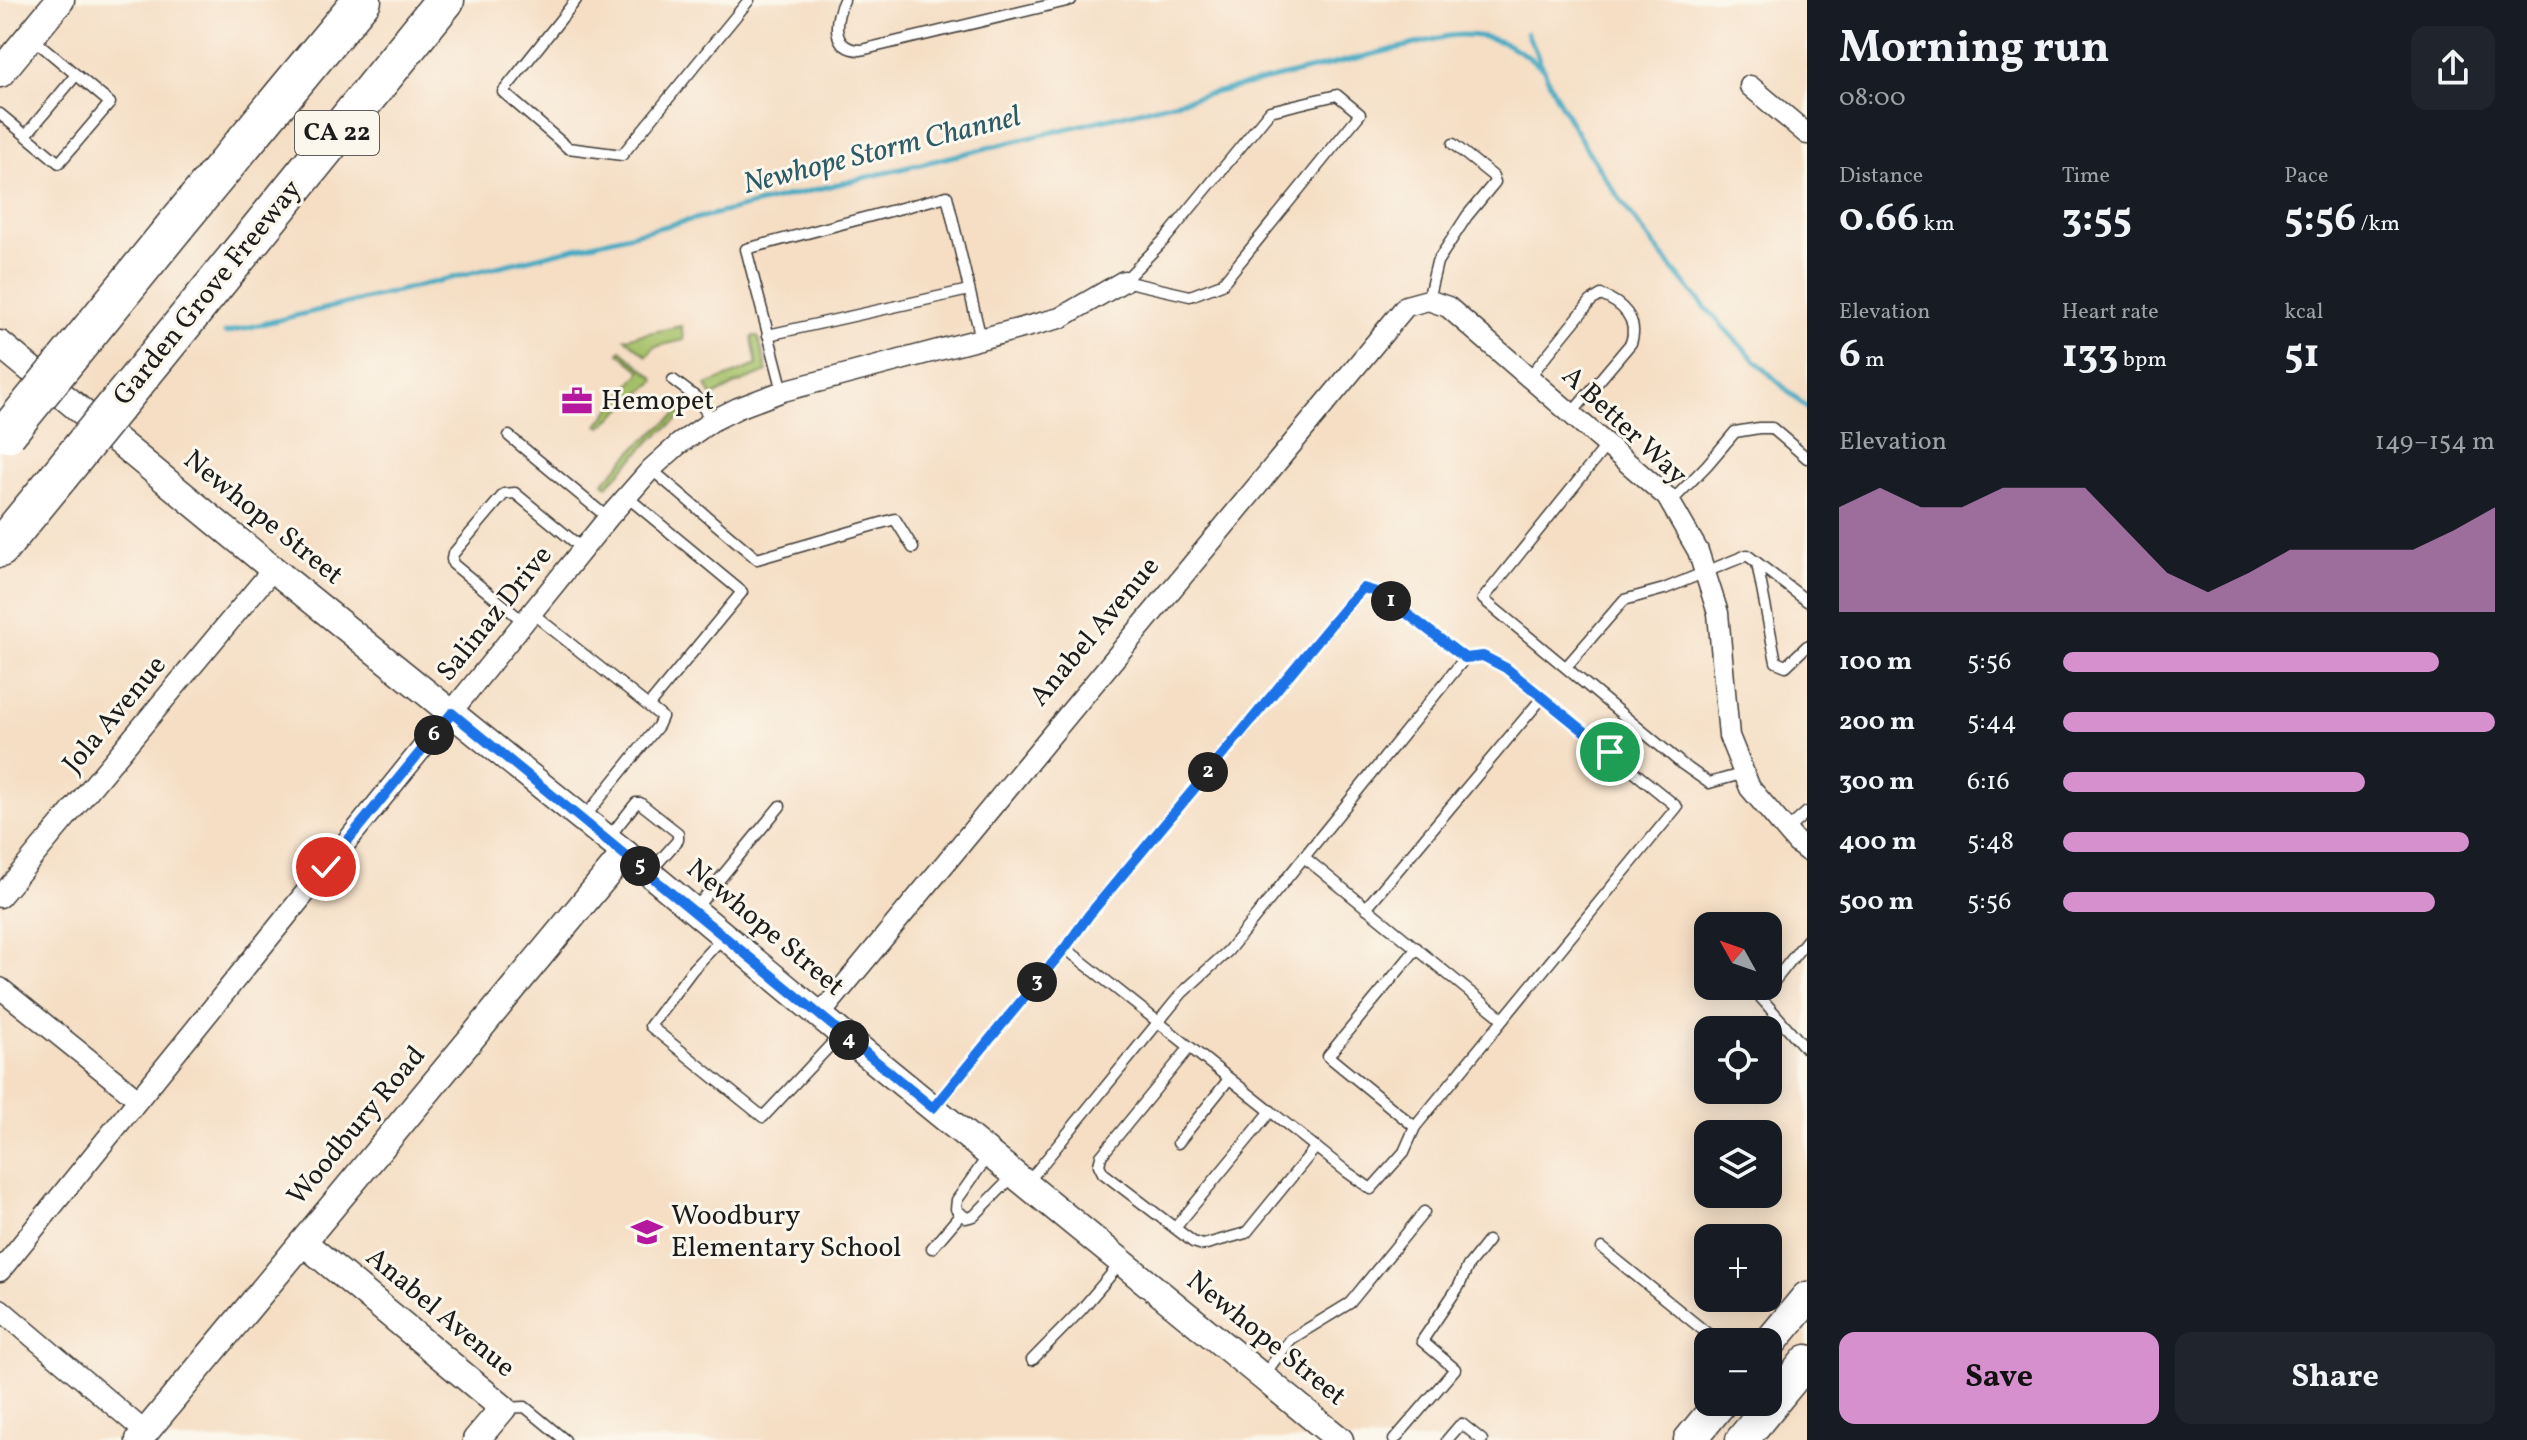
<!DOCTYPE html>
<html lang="en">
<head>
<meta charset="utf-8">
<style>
  :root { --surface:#171b24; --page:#20242c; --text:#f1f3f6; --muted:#9ea1a6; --accent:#d690ce }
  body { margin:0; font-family:Vollkorn,serif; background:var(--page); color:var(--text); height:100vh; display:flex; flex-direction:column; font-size:30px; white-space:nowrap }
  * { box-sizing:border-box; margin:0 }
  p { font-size:26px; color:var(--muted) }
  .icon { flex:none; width:44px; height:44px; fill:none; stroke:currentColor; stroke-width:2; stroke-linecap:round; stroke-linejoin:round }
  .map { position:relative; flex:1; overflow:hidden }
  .drawer { display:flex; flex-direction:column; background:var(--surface); width:720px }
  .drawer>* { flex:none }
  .needle { width:52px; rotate:310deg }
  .buttons { position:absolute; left:1694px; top:912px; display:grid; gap:16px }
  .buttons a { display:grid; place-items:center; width:88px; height:88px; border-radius:16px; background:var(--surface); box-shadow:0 4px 20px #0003; font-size:40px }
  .pin { position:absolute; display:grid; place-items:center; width:68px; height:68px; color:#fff; margin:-34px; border:4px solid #fff; border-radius:50%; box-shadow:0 2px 8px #0007 }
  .km { position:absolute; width:40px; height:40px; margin:-20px; border-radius:50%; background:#222; color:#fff; font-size:22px; line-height:40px; text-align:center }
  .round { display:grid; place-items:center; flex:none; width:84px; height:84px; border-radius:16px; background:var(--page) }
  .summary { display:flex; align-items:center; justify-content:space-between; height:136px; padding:0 32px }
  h1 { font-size:44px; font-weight:700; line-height:60px }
  .stats { display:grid; grid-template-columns:repeat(3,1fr); gap:12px; height:136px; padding:8px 32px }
  .stats div { display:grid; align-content:center }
  .stats b { font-size:40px; font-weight:700 }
  .stats small { font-size:22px; font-weight:400 }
  .stats p { font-size:22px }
  .chart { height:224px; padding:16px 32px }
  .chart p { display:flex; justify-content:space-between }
  .chart svg { width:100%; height:144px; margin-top:8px; fill:var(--accent); opacity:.7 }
  .button { display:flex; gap:16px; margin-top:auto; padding:16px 32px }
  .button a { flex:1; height:92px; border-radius:16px; background:var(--accent); color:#111; font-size:32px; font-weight:700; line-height:92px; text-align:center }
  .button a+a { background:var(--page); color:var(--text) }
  ul { padding:0 32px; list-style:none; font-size:26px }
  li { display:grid; grid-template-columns:128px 96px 1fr; align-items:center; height:60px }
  li i { height:20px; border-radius:10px; background:var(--accent) }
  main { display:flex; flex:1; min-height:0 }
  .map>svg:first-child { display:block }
  .green { fill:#a4c066; stroke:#606e41; stroke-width:2 }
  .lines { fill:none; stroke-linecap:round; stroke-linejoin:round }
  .stream { stroke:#41a9c1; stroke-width:5 }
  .service-casing { stroke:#3d3935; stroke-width:13 }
  .minor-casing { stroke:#3d3935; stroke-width:23 }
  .tertiary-casing { stroke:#3d3935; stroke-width:29 }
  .secondary-casing { stroke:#3d3935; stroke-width:31 }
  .primary-casing { stroke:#3d3935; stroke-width:35 }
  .motorway-casing { stroke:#3d3935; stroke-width:41 }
  .service { stroke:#fff; stroke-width:10 }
  .minor { stroke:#fff; stroke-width:20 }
  .tertiary { stroke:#fff; stroke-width:26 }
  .secondary { stroke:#fff; stroke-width:28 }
  .primary { stroke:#fff; stroke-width:32 }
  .motorway { stroke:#fff; stroke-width:38 }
  .motorway-bridge-casing { stroke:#3d3935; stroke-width:41; stroke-linecap:butt }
  .motorway-bridge { stroke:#fff; stroke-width:38 }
  .route-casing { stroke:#fff; stroke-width:16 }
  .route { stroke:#1a73e8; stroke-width:10 }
  .labels { text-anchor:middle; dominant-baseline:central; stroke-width:6; stroke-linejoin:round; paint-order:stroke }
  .shield { fill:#fbf7ec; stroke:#5f5e5a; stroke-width:2 }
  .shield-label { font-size:26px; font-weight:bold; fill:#1c1c1c }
  .street-label { font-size:28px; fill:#1c1c1c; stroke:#fbf7ec }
  .poi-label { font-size:28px; fill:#1c1c1c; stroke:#fbf7ec; text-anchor:start }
  .water-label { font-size:30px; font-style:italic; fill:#2d5b66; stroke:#fbf7ec }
</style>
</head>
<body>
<main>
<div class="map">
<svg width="1807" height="1440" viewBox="0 0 1807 1440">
  <rect width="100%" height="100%" fill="#fbf7ec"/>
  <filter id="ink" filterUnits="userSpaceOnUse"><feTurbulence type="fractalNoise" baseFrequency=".0125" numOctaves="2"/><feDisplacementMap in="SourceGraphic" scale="16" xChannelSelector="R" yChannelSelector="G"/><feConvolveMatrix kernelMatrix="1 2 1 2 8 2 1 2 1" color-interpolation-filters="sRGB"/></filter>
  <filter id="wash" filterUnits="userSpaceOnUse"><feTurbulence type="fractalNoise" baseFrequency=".006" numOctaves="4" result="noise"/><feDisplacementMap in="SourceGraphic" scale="32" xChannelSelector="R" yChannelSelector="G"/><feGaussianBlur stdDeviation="1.8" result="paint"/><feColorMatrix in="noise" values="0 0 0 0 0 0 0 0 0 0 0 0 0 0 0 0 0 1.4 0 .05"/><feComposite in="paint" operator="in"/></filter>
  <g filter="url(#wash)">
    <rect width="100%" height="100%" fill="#f5dec4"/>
    <!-- green -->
    <g class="green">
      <path d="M681,326L684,340L654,347L647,356L625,338Z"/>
      <path d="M753,336H757L759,339L767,372L734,385L712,397L706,385L757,365L752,339Z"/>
      <path d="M621,350L653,377L655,381L601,427L598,425L641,371L619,353Z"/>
      <path d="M687,406L690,410L650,441L607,486L603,483L637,446Z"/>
    </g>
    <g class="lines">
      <!-- stream -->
      <g class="stream">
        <path d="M1527,33C1539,57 1548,82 1561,105C1621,214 1713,327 1807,408"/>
        <path d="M225,333L1448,36C1487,31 1514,44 1544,69"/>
      </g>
    </g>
  </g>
  <g filter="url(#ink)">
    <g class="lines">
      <defs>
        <g id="service">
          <path d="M576,0L503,92L568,148L622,155L749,0"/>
          <path d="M844,0C834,21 831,50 861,50L1071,0"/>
          <path d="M1337,95L1360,114L1222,284L1190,296L1124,281L1166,238L1270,111Z"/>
          <path d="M0,114L59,163L110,103L31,37"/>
          <path d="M26,135L76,75"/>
          <path d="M1428,300L1437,262L1467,216L1495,182L1493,176L1453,144"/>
          <path d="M768,335L969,290"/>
          <path d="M1530,376L1591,301L1601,295C1622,303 1639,319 1631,343L1572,413"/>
          <path d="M673,380L697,398L712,421"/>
          <path d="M783,391L746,249L947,196L981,339"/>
          <path d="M509,436L608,518"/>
          <path d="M1607,445L1483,599L1682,764L1709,783L1745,773"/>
          <path d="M651,469L757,559L895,519L913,548"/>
          <path d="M626,496L742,592L649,705"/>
          <path d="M1670,503L1707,465L1735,432L1759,428H1772L1807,458"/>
          <path d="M1757,563L1776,662L1786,666L1807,646"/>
          <path d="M532,613L662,717L658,726L584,818"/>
          <path d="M524,622L453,564L452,559L453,554L504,494L515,493L583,549"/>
          <path d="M1566,667L1624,600L1664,589L1747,555L1807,601"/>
          <path d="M1787,830L1807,812"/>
          <path d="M609,837L636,803H640L678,833V840L649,873"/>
          <path d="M1304,857L1503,1019"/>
          <path d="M1366,908L1542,698"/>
          <path d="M695,909L780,806"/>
          <path d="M723,937L693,969L650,1026L763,1117L840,1035"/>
          <path d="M1807,940L1761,998L1807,1050"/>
          <path d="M1065,948L1089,915L1348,604L1363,588L1380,593L1465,658"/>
          <path d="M1190,1047L1101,1156L1099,1165L1103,1173L1193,1242L1203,1245L1246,1233L1316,1147"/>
          <path d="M934,1107L1065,948L1347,1172L1371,1189L1404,1152L1415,1127L1677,807L1506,668L1483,656L1465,658L1228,951L1182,993L1027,1183"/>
          <path d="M1415,1127L1328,1056L1417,948"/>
          <path d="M1178,1143L1229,1079"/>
          <path d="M988,1156L957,1200L956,1209L966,1218L974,1216L1013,1176"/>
          <path d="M1175,1228L1271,1111"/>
          <path d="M932,1248L961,1214"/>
          <path d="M1602,1248L1718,1342"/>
          <path d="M1032,1360L1081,1310L1120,1264"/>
          <path d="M1263,1376L1291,1339L1350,1303L1424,1212"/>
          <path d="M503,1408L525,1407L565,1440"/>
          <path d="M1394,1440L1455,1369L1422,1341L1459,1286L1468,1266L1488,1241"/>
          <path d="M1447,1440L1459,1426L1462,1424L1482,1440"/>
        </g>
        <g id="minor">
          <path d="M1750,86L1807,134"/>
          <path d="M0,897L273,569"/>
          <path d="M0,988L138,1099"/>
          <path d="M819,1016L1406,306L1428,300L1448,307L1667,497L1698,551L1718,613L1729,736L1750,788L1797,843L1807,851"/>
          <path d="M0,1271L608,518L651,469L679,444L712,421L738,408L783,391L1060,318L1124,281"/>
          <path d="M0,1309L145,1432"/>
        </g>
        <g id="tertiary">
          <path d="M0,344L273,569L625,853L842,1034L1340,1440"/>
          <path d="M303,1242L503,1408L476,1440"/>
          <path d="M139,1440L625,853"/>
        </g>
        <path id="secondary" d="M0,73L60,0"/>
        <g id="primary">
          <path d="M1768,1345L1807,1298"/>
          <path d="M1690,1440L1721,1402"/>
          <path d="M1742,1440L1807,1361"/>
        </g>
        <g id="motorway">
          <path d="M176,225L362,0"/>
          <path d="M230,266L445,0"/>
          <path d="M0,548L59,476"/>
        </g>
      </defs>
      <!-- service casing -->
      <use href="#service" class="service-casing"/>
      <!-- minor casing -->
      <use href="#minor" class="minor-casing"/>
      <!-- tertiary casing -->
      <use href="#tertiary" class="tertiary-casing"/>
      <!-- secondary casing -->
      <use href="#secondary" class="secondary-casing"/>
      <!-- primary casing -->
      <use href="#primary" class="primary-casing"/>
      <!-- motorway casing -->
      <use href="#motorway" class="motorway-casing"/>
      <!-- service -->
      <use href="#service" class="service"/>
      <!-- minor -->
      <use href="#minor" class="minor"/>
      <!-- tertiary -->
      <use href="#tertiary" class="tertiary"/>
      <!-- secondary -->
      <use href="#secondary" class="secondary"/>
      <!-- primary -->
      <use href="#primary" class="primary"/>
      <!-- motorway -->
      <use href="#motorway" class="motorway"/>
      <defs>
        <g id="motorway-bridge">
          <path d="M7,433L176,225"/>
          <path d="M59,476L230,266"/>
        </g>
      </defs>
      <!-- motorway-bridge casing -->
      <use href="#motorway-bridge" class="motorway-bridge-casing"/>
      <!-- motorway-bridge -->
      <use href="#motorway-bridge" class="motorway-bridge"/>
    </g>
  </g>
  <g class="lines" filter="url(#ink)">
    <defs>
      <path id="route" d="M326,867L452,713L933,1108L1065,948L1089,915L1348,604L1363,588L1380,593L1465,658L1483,656L1506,668L1610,752"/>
    </defs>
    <!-- route casing -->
    <use href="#route" class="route-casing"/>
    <!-- route -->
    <use href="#route" class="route"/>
  </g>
  <!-- icons -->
  <defs>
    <symbol id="office-bare" viewBox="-9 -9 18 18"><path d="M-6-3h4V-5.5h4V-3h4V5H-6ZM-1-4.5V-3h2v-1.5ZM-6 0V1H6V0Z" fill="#b5179e" stroke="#fbf7ec" stroke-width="2.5" paint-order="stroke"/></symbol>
    <symbol id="school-bare" viewBox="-9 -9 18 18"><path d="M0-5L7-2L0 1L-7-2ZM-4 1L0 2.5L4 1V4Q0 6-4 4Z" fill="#b5179e" stroke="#fbf7ec" stroke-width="2.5" paint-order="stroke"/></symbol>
  </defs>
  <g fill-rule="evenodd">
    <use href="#office-bare" x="555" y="379" width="44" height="44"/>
    <use href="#school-bare" x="625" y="1210" width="44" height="44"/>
  </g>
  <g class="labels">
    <!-- shield labels -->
    <rect class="shield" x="295" y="111" width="84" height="44" rx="6"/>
    <g class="shield-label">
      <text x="337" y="133">CA 22</text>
    </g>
    <!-- street labels -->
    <g class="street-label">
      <text transform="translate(208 293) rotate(-51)">Garden Grove Freeway</text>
      <text transform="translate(1624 426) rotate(43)">A Better Way</text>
      <text transform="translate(263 518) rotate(39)">Newhope Street</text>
      <text transform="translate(495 614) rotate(-51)">Salinaz Drive</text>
      <text transform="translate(1095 632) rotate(-50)">Anabel Avenue</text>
      <text transform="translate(115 715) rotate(-50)">Jola Avenue</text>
      <text transform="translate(765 928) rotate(40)">Newhope Street</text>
      <text transform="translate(357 1126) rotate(-50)">Woodbury Road</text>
      <text transform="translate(440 1313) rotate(40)">Anabel Avenue</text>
      <text transform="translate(1266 1339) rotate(39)">Newhope Street</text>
    </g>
    <!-- poi labels -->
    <g class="poi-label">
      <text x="601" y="401">Hemopet</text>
      <text x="671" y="1216">Woodbury<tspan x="671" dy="32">Elementary School</tspan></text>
    </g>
    <!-- water labels -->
    <g class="water-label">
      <text transform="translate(882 151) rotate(-14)">Newhope Storm Channel</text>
    </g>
  </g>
</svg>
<div class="buttons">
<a><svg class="needle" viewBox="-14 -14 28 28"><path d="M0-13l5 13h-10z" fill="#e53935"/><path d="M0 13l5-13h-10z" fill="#9ea1a6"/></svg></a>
<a><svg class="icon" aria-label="locate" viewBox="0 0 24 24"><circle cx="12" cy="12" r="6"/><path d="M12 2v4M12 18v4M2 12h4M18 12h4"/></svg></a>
<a><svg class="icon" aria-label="layers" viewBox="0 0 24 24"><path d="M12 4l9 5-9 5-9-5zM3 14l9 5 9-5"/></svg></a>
<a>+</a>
<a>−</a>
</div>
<div class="pin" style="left:1610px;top:752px;background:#1e9e55"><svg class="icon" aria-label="arrive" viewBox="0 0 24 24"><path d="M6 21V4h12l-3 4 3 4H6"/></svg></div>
<div class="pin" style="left:326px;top:867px;background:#d93025"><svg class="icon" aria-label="check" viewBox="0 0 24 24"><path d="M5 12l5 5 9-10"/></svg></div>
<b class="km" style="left:1391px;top:601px">1</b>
<b class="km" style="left:1208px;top:772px">2</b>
<b class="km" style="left:1037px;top:982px">3</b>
<b class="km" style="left:849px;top:1040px">4</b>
<b class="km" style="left:640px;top:866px">5</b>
<b class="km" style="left:434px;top:735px">6</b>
</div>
<section class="drawer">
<div class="summary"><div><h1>Morning run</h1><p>08:00</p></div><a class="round"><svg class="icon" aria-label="share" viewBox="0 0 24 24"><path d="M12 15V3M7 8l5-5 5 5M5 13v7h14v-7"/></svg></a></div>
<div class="stats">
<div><p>Distance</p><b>0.66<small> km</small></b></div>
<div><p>Time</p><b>3:55</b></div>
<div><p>Pace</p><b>5:56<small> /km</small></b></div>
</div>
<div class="stats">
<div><p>Elevation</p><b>6<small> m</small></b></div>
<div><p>Heart rate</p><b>133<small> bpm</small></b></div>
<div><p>kcal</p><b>51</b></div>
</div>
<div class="chart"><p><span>Elevation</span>149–154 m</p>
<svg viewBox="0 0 160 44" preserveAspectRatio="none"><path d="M0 44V12L10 6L20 12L30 12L40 6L50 6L60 6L70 19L80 32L90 38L100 32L110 25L120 25L130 25L140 25L150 19L160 12V44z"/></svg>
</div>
<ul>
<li><b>100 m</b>5:56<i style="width:87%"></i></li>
<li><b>200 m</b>5:44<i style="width:100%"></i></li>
<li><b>300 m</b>6:16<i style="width:70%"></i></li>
<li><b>400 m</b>5:48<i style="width:94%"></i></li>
<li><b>500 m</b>5:56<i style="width:86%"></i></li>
</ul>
<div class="button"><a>Save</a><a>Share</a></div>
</section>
</main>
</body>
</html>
